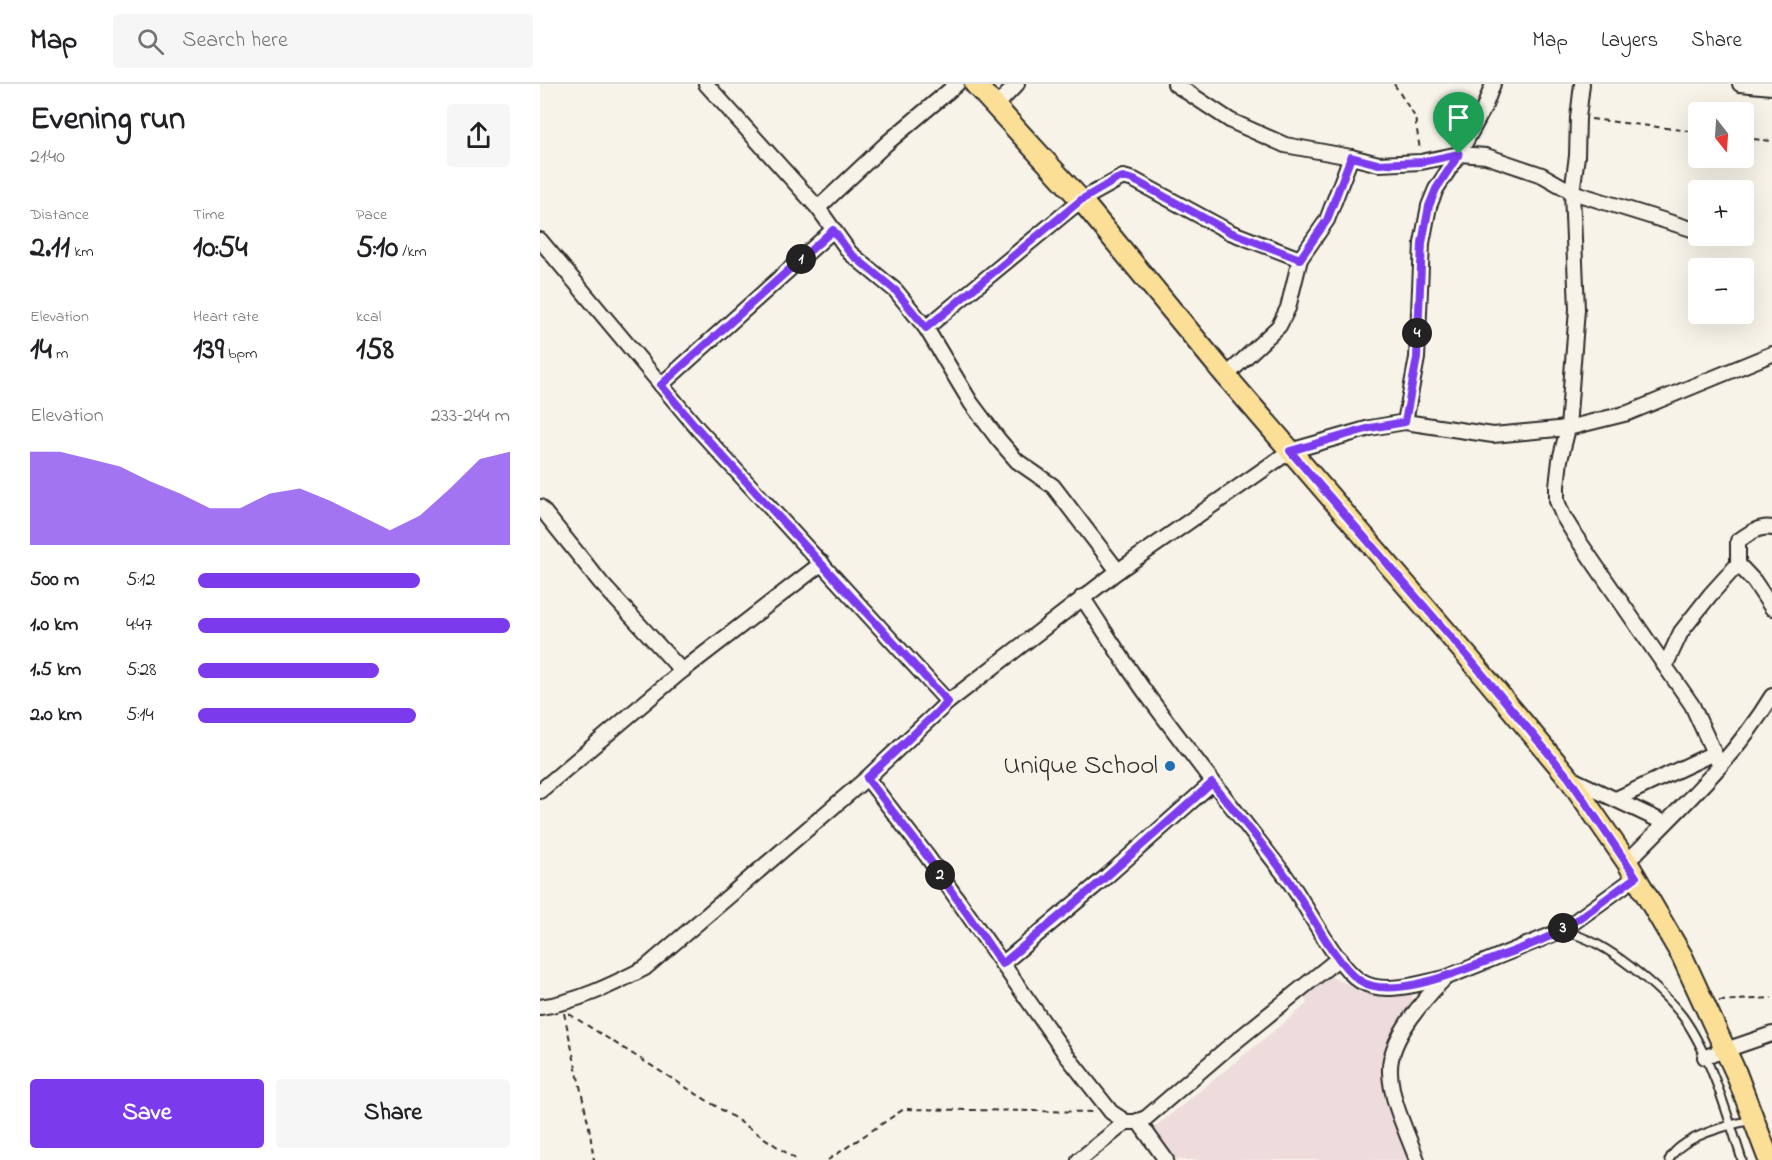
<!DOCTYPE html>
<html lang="en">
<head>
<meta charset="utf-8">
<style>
  :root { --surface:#fff; --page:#f6f6f6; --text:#202124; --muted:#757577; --line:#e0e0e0; --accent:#7c3aed }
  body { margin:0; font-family:"Indie Flower",sans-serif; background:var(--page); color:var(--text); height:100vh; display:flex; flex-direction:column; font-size:22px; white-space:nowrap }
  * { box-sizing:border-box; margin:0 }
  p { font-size:20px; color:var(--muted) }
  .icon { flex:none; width:33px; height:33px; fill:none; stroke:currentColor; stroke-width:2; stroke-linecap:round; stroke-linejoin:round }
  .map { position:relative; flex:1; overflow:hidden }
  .panel { display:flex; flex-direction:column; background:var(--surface); width:540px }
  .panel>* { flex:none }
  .needle { width:39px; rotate:163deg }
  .fabs { position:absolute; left:1148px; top:18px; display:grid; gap:12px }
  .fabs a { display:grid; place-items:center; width:66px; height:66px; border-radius:6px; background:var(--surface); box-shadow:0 6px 24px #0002; font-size:30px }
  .pin { position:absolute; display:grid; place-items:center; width:51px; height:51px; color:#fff; margin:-62px -26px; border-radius:50% 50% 50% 0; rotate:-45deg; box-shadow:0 0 6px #0007 }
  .pin .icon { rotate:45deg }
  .km { position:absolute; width:30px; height:30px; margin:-15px; border-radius:50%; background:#222; color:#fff; font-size:16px; line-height:30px; text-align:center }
  .round { display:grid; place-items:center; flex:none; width:63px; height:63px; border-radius:6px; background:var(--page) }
  .overview { display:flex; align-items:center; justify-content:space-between; height:102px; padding:0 30px }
  h1 { font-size:33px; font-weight:700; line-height:45px }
  .figures { display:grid; grid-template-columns:repeat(3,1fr); gap:9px; height:102px; padding:6px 30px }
  .figures div { display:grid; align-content:center }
  .figures b { font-size:30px; font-weight:700 }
  .figures small { font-size:16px; font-weight:400 }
  .figures p { font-size:16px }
  .chart { height:168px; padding:12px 30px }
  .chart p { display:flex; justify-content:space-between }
  .chart svg { width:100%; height:108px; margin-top:6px; fill:var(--accent); opacity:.7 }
  .button { display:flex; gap:12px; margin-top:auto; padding:12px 30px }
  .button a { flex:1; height:69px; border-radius:6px; background:var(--accent); color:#fff; font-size:24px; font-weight:700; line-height:69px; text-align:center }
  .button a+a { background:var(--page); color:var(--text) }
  ul { padding:0 30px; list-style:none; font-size:20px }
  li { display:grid; grid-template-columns:96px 72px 1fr; align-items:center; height:45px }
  li i { height:15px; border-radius:8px; background:var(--accent) }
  header { display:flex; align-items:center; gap:36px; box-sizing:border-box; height:84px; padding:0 30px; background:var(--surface); border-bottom:2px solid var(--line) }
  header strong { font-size:28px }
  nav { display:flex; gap:33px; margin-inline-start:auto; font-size:21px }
  .search { width:420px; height:54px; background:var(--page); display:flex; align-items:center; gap:15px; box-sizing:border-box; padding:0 21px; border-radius:6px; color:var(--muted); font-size:22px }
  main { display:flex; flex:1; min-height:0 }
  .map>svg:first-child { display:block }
  .built { fill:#eedcdd }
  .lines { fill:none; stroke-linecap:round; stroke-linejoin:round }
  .lane-casing { stroke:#2b2b2b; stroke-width:11 }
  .street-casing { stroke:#2b2b2b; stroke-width:18 }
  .primary-casing { stroke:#2b2b2b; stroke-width:24 }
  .path { stroke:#2b2b2b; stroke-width:2; stroke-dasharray:6 4.5; stroke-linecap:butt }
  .lane { stroke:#f7f3e8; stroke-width:7 }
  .street { stroke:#f7f3e8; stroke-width:14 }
  .primary { stroke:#fbdf96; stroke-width:20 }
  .route-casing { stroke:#fff; stroke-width:12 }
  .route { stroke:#7c3aed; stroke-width:8 }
  .poi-dot { fill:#1f6fb2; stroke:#f7f3e8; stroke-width:2 }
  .labels { text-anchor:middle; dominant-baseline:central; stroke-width:4.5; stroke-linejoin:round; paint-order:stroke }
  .poi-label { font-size:27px; fill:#2b2b2b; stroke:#f7f3e8; text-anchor:end }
</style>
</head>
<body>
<header>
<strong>Map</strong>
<div class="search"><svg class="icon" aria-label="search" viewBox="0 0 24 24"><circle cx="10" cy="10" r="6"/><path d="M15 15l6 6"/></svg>Search here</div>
<nav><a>Map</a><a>Layers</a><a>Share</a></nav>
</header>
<main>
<section class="panel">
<div class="overview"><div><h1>Evening run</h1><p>21:40</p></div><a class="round"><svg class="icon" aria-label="share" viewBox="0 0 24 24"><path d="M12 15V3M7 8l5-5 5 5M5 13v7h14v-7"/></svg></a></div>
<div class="figures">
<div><p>Distance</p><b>2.11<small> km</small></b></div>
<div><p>Time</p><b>10:54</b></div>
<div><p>Pace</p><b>5:10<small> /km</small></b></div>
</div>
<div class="figures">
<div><p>Elevation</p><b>14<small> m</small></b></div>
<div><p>Heart rate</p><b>139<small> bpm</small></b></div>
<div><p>kcal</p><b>158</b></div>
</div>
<div class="chart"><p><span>Elevation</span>233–244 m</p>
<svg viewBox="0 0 160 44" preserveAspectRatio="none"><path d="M0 44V6L10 6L20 9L30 12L40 18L50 23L60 29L70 29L80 23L90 21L100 26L110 32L120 38L130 32L140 21L150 9L160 6V44z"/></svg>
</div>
<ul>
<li><b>500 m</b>5:12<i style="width:71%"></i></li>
<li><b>1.0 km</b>4:47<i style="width:100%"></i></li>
<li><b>1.5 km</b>5:28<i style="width:58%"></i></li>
<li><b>2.0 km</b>5:14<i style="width:70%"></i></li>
</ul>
<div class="button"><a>Save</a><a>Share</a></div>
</section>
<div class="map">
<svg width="1232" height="1076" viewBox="0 0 1232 1076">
  <rect width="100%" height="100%" fill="#f7f3e8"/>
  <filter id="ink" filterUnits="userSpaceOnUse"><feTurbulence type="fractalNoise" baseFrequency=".0167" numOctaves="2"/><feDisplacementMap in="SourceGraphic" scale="12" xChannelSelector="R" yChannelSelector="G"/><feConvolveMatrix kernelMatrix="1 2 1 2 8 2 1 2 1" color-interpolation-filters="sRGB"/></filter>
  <g filter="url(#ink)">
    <!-- built -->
    <path class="built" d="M791,893L814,903L820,909L845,908L853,911L870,906L872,907V920L860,944L844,987V1015L849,1021L870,1076H636L610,1047L767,920L764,911Z"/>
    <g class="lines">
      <defs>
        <g id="lane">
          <path d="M1022,847C1049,853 1069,866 1090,882C1109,897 1128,913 1143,933C1170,970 1188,1032 1202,1076"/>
          <path d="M1129,1076C1140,1053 1188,1041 1212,1036"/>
        </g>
        <g id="street">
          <path d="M166,0L278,124L310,169L356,207L386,244L431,319L458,355L477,377L513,402L578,487"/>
          <path d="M635,0L691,37L745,61L811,73L839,80L881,78L919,70L946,72L1002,91L1032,108L1158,147"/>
          <path d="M1042,0L1038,34L1037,72L1032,108L1037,225L1028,344L1020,376L1017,402V417L1023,432L1036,453L1152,621L1180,682"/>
          <path d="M1200,0L1232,3"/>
          <path d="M455,23L477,0"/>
          <path d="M278,124L347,59L417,0"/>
          <path d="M0,156L158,345L408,618"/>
          <path d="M386,244L541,116L583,93L594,96L690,148L760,175"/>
          <path d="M686,292L739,242L748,224L760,175L787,136L811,73"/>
          <path d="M121,301L293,146"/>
          <path d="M865,338L953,351L1028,344L1088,329L1232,270"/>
          <path d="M0,423L61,499L142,587"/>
          <path d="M1232,444C1220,441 1208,450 1198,457V480L1214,497L1232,524"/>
          <path d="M542,513C564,546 585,580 608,612C652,672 698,730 744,790C765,817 794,880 820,897C844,912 880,899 905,894"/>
          <path d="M1126,580L1141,548L1170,511L1198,480"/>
          <path d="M327,694L387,772L527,972L571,1028L586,1038H595L606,1034L685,966L799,874"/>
          <path d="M1030,694L1125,739"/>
          <path d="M0,707L142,587L282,479"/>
          <path d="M1076,715L1174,669"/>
          <path d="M1087,778C1138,726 1194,675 1232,612"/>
          <path d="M462,880L566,793L672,699"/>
          <path d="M0,923C37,918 72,901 105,884L327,694L408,618L578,487L750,367L830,344L865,338L877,274L882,159L889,122L896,105L919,70L944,24L953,0"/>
          <path d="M1165,973L1232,950"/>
          <path d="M598,1037L626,1076"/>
          <path d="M539,1076L586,1038"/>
          <path d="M877,1076C867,1048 851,1018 850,988C848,956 884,915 905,894L1011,851L1034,838L1096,793"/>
        </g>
        <path id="primary" d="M435,0L541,116L686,292L929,574L1029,694L1087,778L1142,872L1196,989L1229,1076"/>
      </defs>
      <!-- lane casing -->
      <use href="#lane" class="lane-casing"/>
      <!-- street casing -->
      <use href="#street" class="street-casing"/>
      <!-- primary casing -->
      <use href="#primary" class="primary-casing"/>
      <!-- path -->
      <g class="path">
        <path d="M854,0L875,33L880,66"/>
        <path d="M1051,35L1158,48"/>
        <path d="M1203,54L1232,57"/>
        <path d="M1179,917L1232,914"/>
        <path d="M24,929L49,1043L54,1076"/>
        <path d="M29,930L190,1031L257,1076"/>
        <path d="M288,1076L364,1025L556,1028"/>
      </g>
      <!-- lane -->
      <use href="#lane" class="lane"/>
      <!-- street -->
      <use href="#street" class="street"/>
      <!-- primary -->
      <use href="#primary" class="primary"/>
    </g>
  </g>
  <g class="lines" filter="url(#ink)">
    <defs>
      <path id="route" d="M919,70L896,105L889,122L882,159L877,274L865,338L830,344L750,367L929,574L1029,694L1096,793C1069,812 1043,834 1014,850C995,860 974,867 955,874C923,886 850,918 819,896C793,877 766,820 746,792C723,760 697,730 672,699L566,793L462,880L387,772L327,694L408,618L158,345L121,301L293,146L310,169L356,207L386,244L541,116L577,95L583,93L594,96L690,148L760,175L787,136L811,73L838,80L881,78Z"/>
    </defs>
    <!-- route casing -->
    <use href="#route" class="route-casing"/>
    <!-- route -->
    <use href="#route" class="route"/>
  </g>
  <!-- markers -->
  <circle class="poi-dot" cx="630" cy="682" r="6"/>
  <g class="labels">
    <!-- poi labels -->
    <g class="poi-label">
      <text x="618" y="682">Unique School</text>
    </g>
  </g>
</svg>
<div class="fabs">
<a><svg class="needle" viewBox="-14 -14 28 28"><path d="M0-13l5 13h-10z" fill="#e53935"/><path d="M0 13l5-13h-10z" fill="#757577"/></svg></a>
<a>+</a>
<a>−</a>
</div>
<div class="pin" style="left:919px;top:70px;background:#1e9e55"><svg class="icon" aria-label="arrive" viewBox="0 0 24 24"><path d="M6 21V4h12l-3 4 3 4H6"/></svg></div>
<b class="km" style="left:261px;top:175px">1</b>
<b class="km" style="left:400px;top:791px">2</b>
<b class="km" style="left:1023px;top:844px">3</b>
<b class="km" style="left:877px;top:249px">4</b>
</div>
</main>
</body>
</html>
